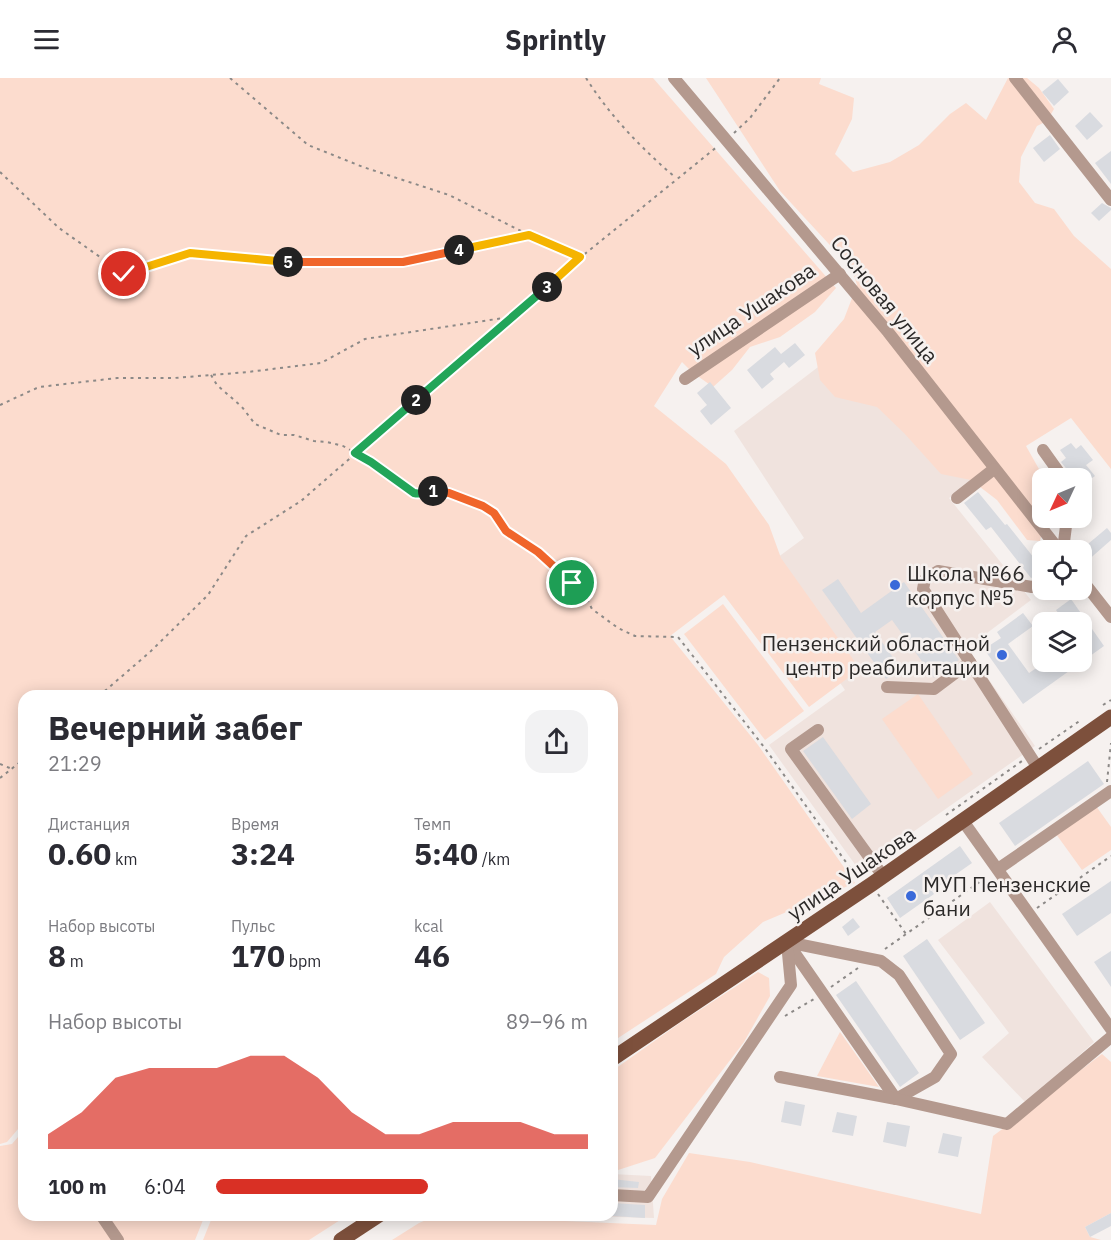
<!DOCTYPE html>
<html lang="ru">
<head>
<meta charset="utf-8">
<style>
  :root { --surface:#fff; --page:#f2f2f3; --text:#2b2b33; --muted:#7c7c81; --accent:#d93025 }
  body { margin:0; font-family:"IBM Plex Sans",sans-serif; background:var(--page); color:var(--text); height:100vh; display:flex; flex-direction:column; font-size:22px; white-space:nowrap }
  * { box-sizing:border-box; margin:0 }
  p { font-size:20px; color:var(--muted) }
  .icon { flex:none; width:33px; height:33px; fill:none; stroke:currentColor; stroke-width:2; stroke-linecap:round; stroke-linejoin:round }
  .map { position:relative; flex:1; overflow:hidden }
  .panel { position:absolute; left:18px; top:612px; width:600px; height:531px; display:flex; flex-direction:column; background:var(--surface); border-radius:18px; box-shadow:0 3px 15px #0003 }
  .panel>* { flex:none }
  .needle { width:39px; rotate:226deg }
  .buttons { position:absolute; left:1032px; top:390px; display:grid; gap:12px }
  .buttons a { display:grid; place-items:center; width:60px; height:60px; border-radius:12px; background:var(--surface); box-shadow:0 3px 15px #0003; font-size:30px }
  .pin { position:absolute; display:grid; place-items:center; width:51px; height:51px; color:#fff; margin:-26px; border:3px solid #fff; border-radius:50%; box-shadow:0 2px 6px #0007 }
  .km { position:absolute; width:30px; height:30px; margin:-15px; border-radius:50%; background:#222; color:#fff; font-size:16px; line-height:30px; text-align:center }
  .round { display:grid; place-items:center; flex:none; width:63px; height:63px; border-radius:18px; background:var(--page) }
  .overview { display:flex; align-items:center; justify-content:space-between; height:102px; padding:0 30px }
  h1 { font-size:33px; font-weight:700; line-height:45px }
  .metrics { display:grid; grid-template-columns:repeat(3,1fr); gap:9px; height:102px; padding:6px 30px }
  .metrics div { display:grid; align-content:center }
  .metrics b { font-size:30px; font-weight:700 }
  .metrics small { font-size:16px; font-weight:400 }
  .metrics p { font-size:16px }
  .chart { height:168px; padding:12px 30px }
  .chart p { display:flex; justify-content:space-between }
  .chart svg { width:100%; height:108px; margin-top:6px; fill:var(--accent); opacity:.7 }
  ul { padding:0 30px; list-style:none; font-size:20px }
  li { display:grid; grid-template-columns:96px 72px 1fr; align-items:center; height:45px }
  li i { height:15px; border-radius:8px; background:var(--accent) }
  header { display:flex; justify-content:space-between; align-items:center; height:78px; padding:0 30px; background:var(--surface); font-size:27px; font-weight:700 }
  .map>svg:first-child { display:block }
  .built { fill:#f0e3de }
  .green { fill:#fcdcce }
  .building { fill:#d9dbe0 }
  .lines { fill:none; stroke-linecap:round; stroke-linejoin:round }
  .path { stroke:#8c8987; stroke-width:2; stroke-dasharray:3 4.5; stroke-linecap:butt }
  .minor { stroke:#b4998e; stroke-width:12 }
  .major { stroke:#7d503c; stroke-width:15 }
  .split-1-casing { stroke:#fff; stroke-width:12 }
  .split-2-casing { stroke:#fff; stroke-width:12 }
  .split-3-casing { stroke:#fff; stroke-width:12 }
  .split-4-casing { stroke:#fff; stroke-width:12 }
  .split-5-casing { stroke:#fff; stroke-width:12 }
  .split-6-casing { stroke:#fff; stroke-width:12 }
  .split-1 { stroke:#f0652b; stroke-width:8 }
  .split-2 { stroke:#22a559; stroke-width:8 }
  .split-3 { stroke:#22a559; stroke-width:8 }
  .split-4 { stroke:#f5b400; stroke-width:8 }
  .split-5 { stroke:#f0652b; stroke-width:8 }
  .split-6 { stroke:#f5b400; stroke-width:8 }
  .poi-dot { fill:#3969d9; stroke:#f6f1ef; stroke-width:2 }
  .labels { text-anchor:middle; dominant-baseline:central; stroke-width:5; stroke-linejoin:round; paint-order:stroke }
  .street-label { font-size:21px; fill:#2b2928; stroke:#f6f1ef }
  .poi-label { font-size:21px; fill:#2b2928; stroke:#f6f1ef; text-anchor:start }
</style>
</head>
<body>
<header><svg class="icon" aria-label="menu" viewBox="0 0 24 24"><path d="M4 6h16M4 12h16M4 18h16"/></svg>Sprintly<svg class="icon" aria-label="person" viewBox="0 0 24 24"><circle cx="12" cy="8" r="4"/><path d="M4 21q1-7 8-7t8 7"/></svg></header>
<div class="map">
<svg width="1111" height="1162" viewBox="0 0 1111 1162">
  <rect width="100%" height="100%" fill="#f6f1ef"/>
  <!-- built -->
  <g class="built">
    <path d="M872,248L984,394L949,420L1031,522L967,570L1035,668L859,792L769,667L845,612L762,491L804,460L734,353Z"/>
    <path d="M990,824L1094,964L1026,1025L982,979L1009,955L938,862Z"/>
    <path d="M612,1096L651,1098L654,1140L543,1137H612Z"/>
  </g>
  <!-- green -->
  <g class="green">
    <path d="M0,0H653L836,210L815,234L780,259L750,269L732,292L713,309L692,294L682,284L654,328L726,386L769,447L781,480L860,591L809,629L724,517L670,558L758,667L855,805L763,844L724,879L716,896L612,964V618H24V1044L7,1064L0,1066Z"/>
    <path d="M706,0H821L819,6L854,20L852,41L835,76L853,94L890,84L919,67L950,36L966,25L986,42L1008,0H1027L1039,10L1054,31L1047,43L1037,48L1021,79L1019,104L1035,125L1054,131L1074,158L1111,191V391L1071,340L1026,368L1044,400L1042,440H1045L1040,463L1027,462L997,422L971,402L941,396L904,355L877,329L835,319L820,302L815,275L844,241L857,207L852,191L780,113Z"/>
    <path d="M723,526L804,633L765,662L684,556Z"/>
    <path d="M918,616L973,696L938,721L882,641Z"/>
    <path d="M1096,728L1111,749V772L1082,792L1056,756Z"/>
    <path d="M758,894L769,900L770,918L744,964L655,1080L612,1094V993L680,945Z"/>
    <path d="M840,954L879,1009L817,998Z"/>
    <path d="M1102,976L1111,984V1135L1085,1149L1090,1159L1101,1162H392L419,1145L438,1137H495L496,1140L656,1147L662,1121L689,1075L750,1084L981,1136L993,1058Z"/>
    <path d="M24,1052V1137H205L195,1162H0V1068L12,1066Z"/>
    <path d="M213,1137H348L309,1162H203Z"/>
  </g>
  <!-- building -->
  <g class="building">
    <path d="M1058,1L1069,14L1054,28L1042,14Z"/>
    <path d="M1090,34L1103,48L1087,62L1075,48Z"/>
    <path d="M1050,57L1060,71L1044,84L1033,70Z"/>
    <path d="M1111,73V106L1095,85Z"/>
    <path d="M1102,125L1111,130V132L1099,143L1091,135Z"/>
    <path d="M795,265L805,277L789,290L784,284L770,296L774,301L762,311L747,292L775,269L781,276Z"/>
    <path d="M710,304L731,330L711,347L700,333L707,327L697,315Z"/>
    <path d="M1071,365L1076,371L1081,367L1093,382L1086,387L1095,398L1085,405L1077,395L1073,399L1061,384L1066,380L1060,372Z"/>
    <path d="M978,414L1005,447L1007,446L1042,490V496L1031,500L991,449L986,452L964,425Z"/>
    <path d="M1107,450L1111,455V462L1086,484L1082,479V471Z"/>
    <path d="M838,501L861,535L904,504L959,582L934,600L892,542L875,554L901,591L886,601L822,512Z"/>
    <path d="M1071,521L1104,568L1023,626L984,571L1001,560L997,554L1023,535L1033,548L1008,566L1029,595L1045,584H1082V544H1065L1056,532Z"/>
    <path d="M823,659L871,726L852,741L803,673Z"/>
    <path d="M1088,683L1104,706L1015,768L999,745Z"/>
    <path d="M960,768L972,785L932,813L934,816L900,840L887,820Z"/>
    <path d="M1111,803V835L1077,858L1062,836Z"/>
    <path d="M853,840L860,849L848,858L842,849Z"/>
    <path d="M927,861L985,945L960,962L903,878Z"/>
    <path d="M1111,873V909L1094,884Z"/>
    <path d="M856,903L919,995L900,1009L836,917Z"/>
    <path d="M785,1023L805,1027L801,1048L781,1044Z"/>
    <path d="M837,1034L857,1038L853,1058L832,1054Z"/>
    <path d="M887,1044L910,1048L906,1069L883,1064Z"/>
    <path d="M943,1055L962,1059L958,1079L938,1075Z"/>
    <path d="M612,1101L639,1104L638,1110L612,1109Z"/>
    <path d="M612,1125L645,1127V1140L612,1138Z"/>
    <path d="M1111,1135V1148L1090,1159L1085,1149Z"/>
  </g>
  <g class="lines">
    <!-- path -->
    <g class="path">
      <path d="M230,0L308,67L363,89L449,117L529,157"/>
      <path d="M586,0C610,38 642,71 676,100"/>
      <path d="M734,55L750,40L780,0"/>
      <path d="M0,94L59,150L124,196L190,175L302,186L403,184L529,157L581,179"/>
      <path d="M211,297L217,307L242,329L255,346L281,357H294L314,363L327,364L343,368L371,384L414,415L421,417L428,413L449,415L483,428L494,435L506,452L538,474L584,515L592,531L618,550L635,558L678,559L764,669L858,801"/>
      <path d="M0,327L39,309L117,300H174L248,294L321,285L365,261L510,239"/>
      <path d="M99,618L150,574L208,517L246,458L301,423L581,179L718,68"/>
      <path d="M1103,627L1111,622"/>
      <path d="M1039,671L1081,642"/>
      <path d="M0,686L12,691"/>
      <path d="M0,700L24,681"/>
      <path d="M1107,704L1111,665"/>
      <path d="M946,737L1022,683"/>
      <path d="M878,816L906,856"/>
      <path d="M1037,830L1111,778"/>
      <path d="M885,871L988,798"/>
      <path d="M831,909L858,890"/>
      <path d="M785,938L814,921"/>
    </g>
    <!-- minor -->
    <g class="minor">
      <path d="M674,0L888,254L1059,472"/>
      <path d="M1015,0L1111,122"/>
      <path d="M685,301L840,196"/>
      <path d="M1043,372L1063,400"/>
      <path d="M957,420L994,391"/>
      <path d="M1063,472L1067,440"/>
      <path d="M1082,502L1111,539"/>
      <path d="M887,609L934,611L970,584"/>
      <path d="M818,652L791,671L883,798"/>
      <path d="M1038,690L923,511L925,501L938,493L1032,509L1042,504"/>
      <path d="M963,743L1111,951"/>
      <path d="M998,791L1111,713"/>
      <path d="M787,864L881,883L899,897L951,976L935,999L896,1021Z"/>
      <path d="M780,999L896,1021L1007,1046L1111,959"/>
      <path d="M612,1117L648,1119L791,907L787,865"/>
      <path d="M101,1137L118,1162"/>
    </g>
    <!-- major -->
    <g class="major">
      <path d="M612,981L872,806L1111,639"/>
      <path d="M341,1162L379,1137"/>
    </g>
  </g>
  <g class="lines">
    <defs>
      <path id="split-1" d="M433,413L449,415L483,428L494,435L506,453L538,474L572,505"/>
      <path id="split-2" d="M416,322L355,375L371,384L414,415C422,417 426,413 433,413"/>
      <path id="split-3" d="M416,322L547,209"/>
      <path id="split-4" d="M459,172L529,157L580,179L547,209"/>
      <path id="split-5" d="M288,184H403L459,172"/>
      <path id="split-6" d="M124,196L190,175L288,184"/>
    </defs>
    <!-- split-1 casing -->
    <use href="#split-1" class="split-1-casing"/>
    <!-- split-2 casing -->
    <use href="#split-2" class="split-2-casing"/>
    <!-- split-3 casing -->
    <use href="#split-3" class="split-3-casing"/>
    <!-- split-4 casing -->
    <use href="#split-4" class="split-4-casing"/>
    <!-- split-5 casing -->
    <use href="#split-5" class="split-5-casing"/>
    <!-- split-6 casing -->
    <use href="#split-6" class="split-6-casing"/>
    <!-- split-1 -->
    <use href="#split-1" class="split-1"/>
    <!-- split-2 -->
    <use href="#split-2" class="split-2"/>
    <!-- split-3 -->
    <use href="#split-3" class="split-3"/>
    <!-- split-4 -->
    <use href="#split-4" class="split-4"/>
    <!-- split-5 -->
    <use href="#split-5" class="split-5"/>
    <!-- split-6 -->
    <use href="#split-6" class="split-6"/>
  </g>
  <!-- markers -->
  <g class="poi-dot">
    <circle cx="895" cy="507" r="6"/>
    <circle cx="1002" cy="577" r="6"/>
    <circle cx="911" cy="818" r="6"/>
  </g>
  <g class="labels">
    <!-- street labels -->
    <g class="street-label">
      <text transform="translate(885 221) rotate(51)">Сосновая улица</text>
      <text transform="translate(751 231) rotate(-34)">улица Ушакова</text>
      <text transform="translate(851 795) rotate(-34)">улица Ушакова</text>
    </g>
    <!-- poi labels -->
    <g class="poi-label">
      <text x="907" y="495">Школа №66<tspan x="907" dy="24">корпус №5</tspan></text>
      <text x="990" y="565" text-anchor="end">Пензенский областной<tspan x="990" dy="24">центр реабилитации</tspan></text>
      <text x="923" y="806">МУП Пензенские<tspan x="923" dy="24">бани</tspan></text>
    </g>
  </g>
</svg>
<div class="buttons">
<a><svg class="needle" viewBox="-14 -14 28 28"><path d="M0-13l5 13h-10z" fill="#e53935"/><path d="M0 13l5-13h-10z" fill="#7c7c81"/></svg></a>
<a><svg class="icon" aria-label="locate" viewBox="0 0 24 24"><circle cx="12" cy="12" r="6"/><path d="M12 2v4M12 18v4M2 12h4M18 12h4"/></svg></a>
<a><svg class="icon" aria-label="layers" viewBox="0 0 24 24"><path d="M12 4l9 5-9 5-9-5zM3 14l9 5 9-5"/></svg></a>
</div>
<div class="pin" style="left:572px;top:505px;background:#1e9e55"><svg class="icon" aria-label="arrive" viewBox="0 0 24 24"><path d="M6 21V4h12l-3 4 3 4H6"/></svg></div>
<div class="pin" style="left:124px;top:196px;background:#d93025"><svg class="icon" aria-label="check" viewBox="0 0 24 24"><path d="M5 12l5 5 9-10"/></svg></div>
<b class="km" style="left:433px;top:413px">1</b>
<b class="km" style="left:416px;top:322px">2</b>
<b class="km" style="left:547px;top:209px">3</b>
<b class="km" style="left:459px;top:172px">4</b>
<b class="km" style="left:288px;top:184px">5</b>
<section class="panel">
<div class="overview"><div><h1>Вечерний забег</h1><p>21:29</p></div><a class="round"><svg class="icon" aria-label="share" viewBox="0 0 24 24"><path d="M12 15V3M7 8l5-5 5 5M5 13v7h14v-7"/></svg></a></div>
<div class="metrics">
<div><p>Дистанция</p><b>0.60<small> km</small></b></div>
<div><p>Время</p><b>3:24</b></div>
<div><p>Темп</p><b>5:40<small> /km</small></b></div>
</div>
<div class="metrics">
<div><p>Набор высоты</p><b>8<small> m</small></b></div>
<div><p>Пульс</p><b>170<small> bpm</small></b></div>
<div><p>kcal</p><b>46</b></div>
</div>
<div class="chart"><p><span>Набор высоты</span>89–96 m</p>
<svg viewBox="0 0 160 44" preserveAspectRatio="none"><path d="M0 44V38L10 29L20 15L30 11L40 11L50 11L60 6L70 6L80 15L90 29L100 38L110 38L120 33L130 33L140 33L150 38L160 38V44z"/></svg>
</div>
<ul>
<li><b>100 m</b>6:04<i style="width:57%"></i></li>
</ul>
</section>
</div>
</body>
</html>
